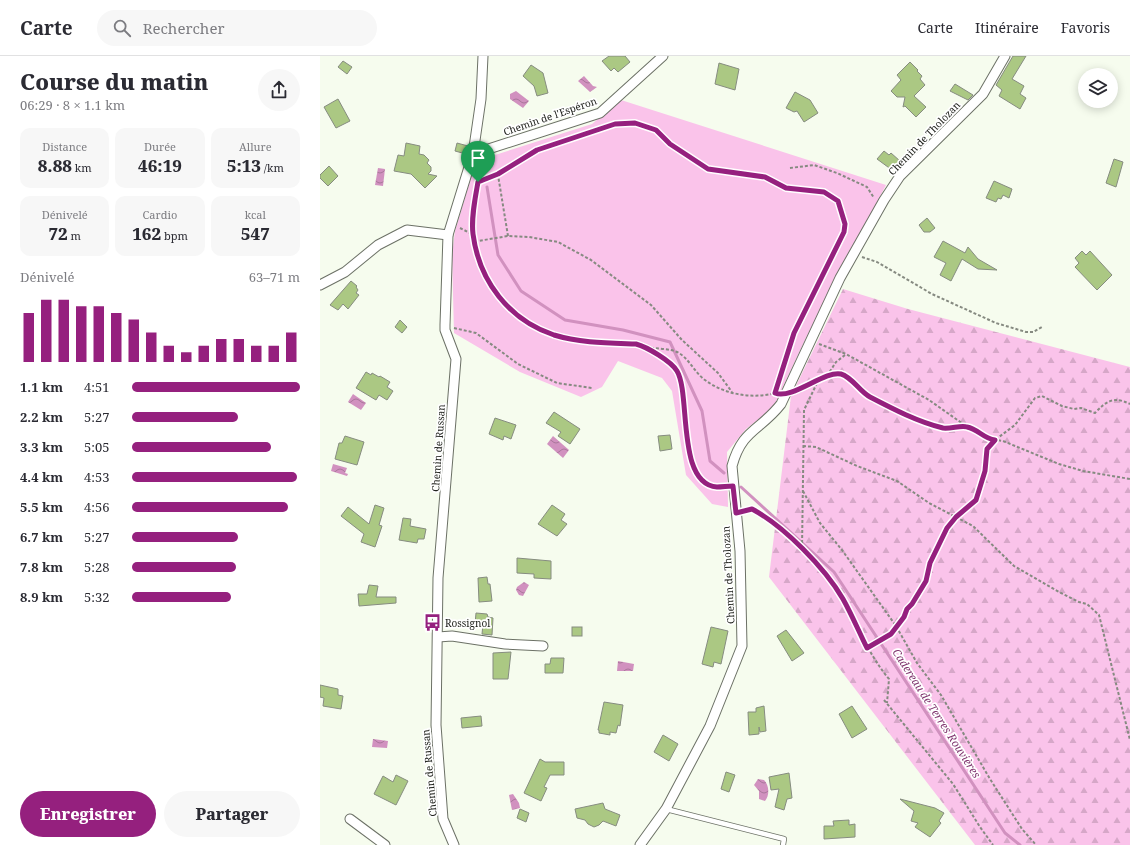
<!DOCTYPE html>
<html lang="fr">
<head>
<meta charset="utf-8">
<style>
  :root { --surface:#fff; --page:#f7f7f7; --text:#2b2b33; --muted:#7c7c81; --line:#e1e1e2; --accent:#95207e }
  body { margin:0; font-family:"Noto Serif",serif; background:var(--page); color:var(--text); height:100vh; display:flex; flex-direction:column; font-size:15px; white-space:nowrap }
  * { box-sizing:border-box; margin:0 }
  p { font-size:13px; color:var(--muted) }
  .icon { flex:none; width:22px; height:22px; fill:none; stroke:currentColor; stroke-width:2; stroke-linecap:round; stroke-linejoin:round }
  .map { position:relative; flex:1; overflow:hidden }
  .details { display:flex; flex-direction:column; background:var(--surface); width:320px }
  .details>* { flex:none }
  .tools { position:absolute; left:758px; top:12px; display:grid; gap:8px }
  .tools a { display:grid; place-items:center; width:40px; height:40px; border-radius:50%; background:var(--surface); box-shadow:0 2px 10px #0003; font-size:20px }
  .pin { position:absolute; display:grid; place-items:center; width:34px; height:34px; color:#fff; margin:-41px -17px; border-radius:50% 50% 50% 0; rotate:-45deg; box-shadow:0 0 4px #0007 }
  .pin .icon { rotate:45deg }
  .round { display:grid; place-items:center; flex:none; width:42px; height:42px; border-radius:21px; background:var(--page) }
  .headline { display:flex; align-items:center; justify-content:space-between; height:68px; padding:0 20px }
  h1 { font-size:22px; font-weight:800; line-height:30px }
  .figures { display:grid; grid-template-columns:repeat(3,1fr); gap:6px; height:68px; padding:4px 20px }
  .figures div { display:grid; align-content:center; border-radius:10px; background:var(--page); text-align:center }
  .figures b { font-size:17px; font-weight:800 }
  .figures small { font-size:11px; font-weight:400 }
  .figures p { font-size:11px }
  .chart { height:112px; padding:8px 20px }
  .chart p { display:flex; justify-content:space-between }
  .chart svg { width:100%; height:72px; margin-top:4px; stroke:var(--accent); stroke-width:6 }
  .button { display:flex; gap:8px; margin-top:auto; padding:8px 20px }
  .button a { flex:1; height:46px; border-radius:24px; background:var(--accent); color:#fff; font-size:16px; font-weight:800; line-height:46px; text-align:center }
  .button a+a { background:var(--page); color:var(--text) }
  ul { padding:0 20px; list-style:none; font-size:13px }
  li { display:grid; grid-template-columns:64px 48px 1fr; align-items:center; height:30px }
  li i { height:10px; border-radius:5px; background:var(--accent) }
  header { display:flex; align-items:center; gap:24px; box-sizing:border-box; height:56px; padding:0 20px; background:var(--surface); border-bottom:1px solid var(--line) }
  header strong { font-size:19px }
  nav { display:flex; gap:22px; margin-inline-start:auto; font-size:14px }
  .search { width:280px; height:36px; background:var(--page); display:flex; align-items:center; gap:10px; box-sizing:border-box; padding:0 14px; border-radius:22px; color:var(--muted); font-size:15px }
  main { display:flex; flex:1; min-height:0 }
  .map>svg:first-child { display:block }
  .grass { fill:#fac3ea }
  .forest { fill:url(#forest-firs) }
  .water { fill:url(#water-waves) }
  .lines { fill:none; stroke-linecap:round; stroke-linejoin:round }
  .stream { stroke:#d191bf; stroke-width:3 }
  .building { fill:#abc883; stroke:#868c80 }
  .service-casing { stroke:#6c7166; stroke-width:6 }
  .minor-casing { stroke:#6c7166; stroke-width:11 }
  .path { stroke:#868a81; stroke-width:2; stroke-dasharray:3 2; stroke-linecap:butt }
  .service { stroke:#fff; stroke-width:4.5 }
  .minor { stroke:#fff; stroke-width:9 }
  .route-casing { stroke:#fff; stroke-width:8 }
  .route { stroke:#95207e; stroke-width:5 }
  .labels { text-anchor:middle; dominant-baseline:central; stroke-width:3.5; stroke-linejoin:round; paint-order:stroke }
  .street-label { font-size:10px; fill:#20221d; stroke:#fff }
  .poi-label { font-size:10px; fill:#20221d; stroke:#fff; text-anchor:start }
  .water-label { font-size:11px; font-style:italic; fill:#80356f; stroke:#fff }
</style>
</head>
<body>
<header>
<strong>Carte</strong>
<div class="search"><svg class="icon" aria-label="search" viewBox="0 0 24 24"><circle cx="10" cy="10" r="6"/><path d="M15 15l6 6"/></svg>Rechercher</div>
<nav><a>Carte</a><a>Itinéraire</a><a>Favoris</a></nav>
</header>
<main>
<section class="details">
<div class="headline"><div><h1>Course du matin</h1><p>06:29 · 8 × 1.1 km</p></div><a class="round"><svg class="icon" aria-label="share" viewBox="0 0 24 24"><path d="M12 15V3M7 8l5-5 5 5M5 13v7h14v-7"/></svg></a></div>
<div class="figures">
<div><p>Distance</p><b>8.88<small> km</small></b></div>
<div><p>Durée</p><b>46:19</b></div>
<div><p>Allure</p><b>5:13<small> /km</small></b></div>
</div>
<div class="figures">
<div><p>Dénivelé</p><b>72<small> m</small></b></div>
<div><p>Cardio</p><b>162<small> bpm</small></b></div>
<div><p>kcal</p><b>547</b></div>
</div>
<div class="chart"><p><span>Dénivelé</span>63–71 m</p>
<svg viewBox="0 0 160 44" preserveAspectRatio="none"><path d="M5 44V14M15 44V6M25 44V6M35 44V10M45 44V10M55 44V14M65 44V18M75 44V26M85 44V34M95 44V38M105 44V34M115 44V30M125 44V30M135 44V34M145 44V34M155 44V26"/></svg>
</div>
<ul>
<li><b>1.1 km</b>4:51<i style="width:100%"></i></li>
<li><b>2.2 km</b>5:27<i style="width:63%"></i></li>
<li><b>3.3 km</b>5:05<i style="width:83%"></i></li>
<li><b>4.4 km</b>4:53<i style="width:98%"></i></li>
<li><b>5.5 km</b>4:56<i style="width:93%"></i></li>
<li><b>6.7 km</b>5:27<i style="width:63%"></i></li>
<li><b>7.8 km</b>5:28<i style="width:62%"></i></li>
<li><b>8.9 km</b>5:32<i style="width:59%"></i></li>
</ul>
<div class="button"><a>Enregistrer</a><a>Partager</a></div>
</section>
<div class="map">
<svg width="810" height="789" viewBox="0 0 810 789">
  <defs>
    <pattern id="forest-firs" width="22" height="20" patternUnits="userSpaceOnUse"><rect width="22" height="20" fill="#fac3ea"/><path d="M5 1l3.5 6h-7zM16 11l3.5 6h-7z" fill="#d6a7c8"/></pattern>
    <pattern id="water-waves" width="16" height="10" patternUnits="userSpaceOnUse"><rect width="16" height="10" fill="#d191bf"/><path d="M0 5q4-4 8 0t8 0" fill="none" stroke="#a9769b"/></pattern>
  </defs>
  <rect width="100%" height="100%" fill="#f6fcee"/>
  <!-- grass -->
  <path class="grass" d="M301,44L566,129L486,282L453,352L426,373L407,396L408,451L392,448L366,419L352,335L342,322L298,305L282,331L261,341L200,316L134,277L132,199L135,175L156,105L272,68Z"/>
  <!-- forest -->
  <path class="forest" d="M523,233L588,253L810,311V789H655L449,521L471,340Z"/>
  <!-- water -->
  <g class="water">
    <path d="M264,20L273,30L277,31L270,36L258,25Z"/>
    <path d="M196,35L209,45L203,52L190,43V38Z"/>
    <path d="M58,112L65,113L63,130L55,129Z"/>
    <path d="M33,338L46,347L41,354L28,346Z"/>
    <path d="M233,380L249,394L243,402L227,388Z"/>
    <path d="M13,408L27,412L25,417L28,418L27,420L11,415Z"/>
    <path d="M204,526L209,529L203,540L199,539L196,534L197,531Z"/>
    <path d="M298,605L314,608L313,615H297Z"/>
    <path d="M53,683L68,685L67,692L52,691Z"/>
    <path d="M438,723L444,724C449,729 450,739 445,745L439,743V735L434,729Z"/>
    <path d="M193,738L199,747L200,752L192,754L189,739Z"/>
  </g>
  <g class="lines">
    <!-- stream -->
    <g class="stream">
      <path d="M167,131L178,199L201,235L245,264L303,274L350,286L382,355L390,405L404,417"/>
      <path d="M421,431L514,516L685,777L700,789"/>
    </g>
  </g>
  <!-- building -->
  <g class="building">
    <path d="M289,0H305L310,6L298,16L294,12L291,15L282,5Z"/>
    <path d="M693,0H706L692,23L704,30L700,38L706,42L700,53L679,40L682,34L676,29Z"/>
    <path d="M23,5L32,11L27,18L18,11Z"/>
    <path d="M590,6L598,14L597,15L602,20L600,23L605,29L594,40L606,51L596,61L585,50L583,51L585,41H577L571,35L581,24L577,19Z"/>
    <path d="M399,7L419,13L415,34L395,28Z"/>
    <path d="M211,9L223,17L228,37L217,40L214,30L203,20Z"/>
    <path d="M635,28L653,39L648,44L630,35Z"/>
    <path d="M475,36L490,44L498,57L484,66L477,55L474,56L466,52Z"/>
    <path d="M18,43L30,65L16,72L4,51Z"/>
    <path d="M86,87L100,90L99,98L104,99L109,104L107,107L111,111V115L108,118L117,120L105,132L91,118L74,115L78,99L84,100Z"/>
    <path d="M137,87L148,90L146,98L135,95Z"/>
    <path d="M564,95L569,99L571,97L580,105L572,114L557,103Z"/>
    <path d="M794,103L803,106L796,131L786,127Z"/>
    <path d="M9,110L18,120L8,130L0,122V119Z"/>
    <path d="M674,125L692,133L689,142L683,139L681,143L678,142L676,146L666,142Z"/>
    <path d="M607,162L615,172L610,176H604L599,169Z"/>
    <path d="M623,185L645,197L648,191L658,203L677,214L658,213L642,203L631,225L620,219L626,207L614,201Z"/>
    <path d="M762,195L766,199L770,195L792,219L777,234L755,211L759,207L755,202Z"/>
    <path d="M31,225L37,230L36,231L38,234L36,237L39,239L28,253L23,248L18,254L10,249Z"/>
    <path d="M80,264L87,271L82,277L75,271Z"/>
    <path d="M46,316L51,319L52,317L59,321L60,320L70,326L67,331L73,335L67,344L59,339L56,344L36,332Z"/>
    <path d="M234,356L260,373L250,388L238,380L241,376L226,367Z"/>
    <path d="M175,362L196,369L191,383L184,380L183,384L169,378Z"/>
    <path d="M350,379L352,393L340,395L338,380Z"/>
    <path d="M25,380L44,386L37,409L15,403L19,387H22Z"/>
    <path d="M55,449L64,452L59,469L62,470L55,491L41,486L44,478L21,460L28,451L49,468Z"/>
    <path d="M232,449L245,458L241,464L247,468L237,480L218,468Z"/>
    <path d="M83,462L91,463L90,470L106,473L104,483H98L97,487L79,484Z"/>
    <path d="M197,502L231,505V523L214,522V518L197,517Z"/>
    <path d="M167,521L168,528H170L172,545L159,546L158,522Z"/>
    <path d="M49,529L58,530L56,541H76V547L39,550L38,538H47Z"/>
    <path d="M156,557L167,558L168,561L173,562L172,579L162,578L163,568H155Z"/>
    <rect x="252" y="571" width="10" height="9"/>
    <path d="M391,571L408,575L401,608L394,606L393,611L382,608Z"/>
    <path d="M466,574L484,597L472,605L457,580Z"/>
    <path d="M191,596L188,623H173V597Z"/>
    <path d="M231,602H244L243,617H225V608H230Z"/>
    <path d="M0,629L18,633V639L23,640L21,653L3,650L4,642L0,641Z"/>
    <path d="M284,646L303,649L300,670L298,669L296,677L290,676V679L279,677V674H278Z"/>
    <path d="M444,650L446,675L440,676L439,671V678L429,679L428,656H436V652Z"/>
    <path d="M532,650L547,673L532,682L519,658Z"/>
    <path d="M161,660L162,670L142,672L141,662Z"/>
    <path d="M343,679L358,688L349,705L334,696Z"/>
    <path d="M220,703L225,706H244V719H230L224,731L227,732L221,745L204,737Z"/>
    <path d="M406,716L415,719L409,736L401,733Z"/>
    <path d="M469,717L472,742L467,743L464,754L455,751L459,733L451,734L449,721Z"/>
    <path d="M76,719L88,725L76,749L54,738L63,720L73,726Z"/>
    <path d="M580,743L615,752L624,757L619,765L621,767L610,781L595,771L598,767L591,765L594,755Z"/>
    <path d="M283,747L285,753L300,759L296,770L283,765L279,769L274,771L268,768L265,764L257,762L255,753Z"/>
    <path d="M200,753L209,757L206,766L197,762Z"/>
    <path d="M529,764V769L535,768V781L504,783V770H514L513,765Z"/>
  </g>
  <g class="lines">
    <defs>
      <path id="service" d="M346,753L464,783L463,789"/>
      <g id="minor">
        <path d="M153,98L280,57L343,0"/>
        <path d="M0,229L25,216L58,189L87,174L128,179"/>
        <path d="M118,581L132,580L185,588L223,590"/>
        <path d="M30,763L65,789"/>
        <path d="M134,789L123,763L116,669L118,522L136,303L125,274V269L128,179L153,98L161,43L163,0"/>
        <path d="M320,789L346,753L390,670L422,590L420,495L412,410C422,373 440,375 461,348L520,222L564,144L580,120L663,38L685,0"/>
      </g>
    </defs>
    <!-- service casing -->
    <use href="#service" class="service-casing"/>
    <!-- minor casing -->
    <use href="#minor" class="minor-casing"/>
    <!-- path -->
    <g class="path">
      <path d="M470,112L494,109L517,117L547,131L554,142"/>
      <path d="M156,123L158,127C155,143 151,162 153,178C159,225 189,264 234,279C260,287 289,287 316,288C327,291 349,305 356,315C374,340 352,435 404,430"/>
      <path d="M158,127L178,119"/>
      <path d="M140,172L150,177L152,180"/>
      <path d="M188,180L178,119L217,94L295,68L315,67L336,74L350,88L388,113L445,121L466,132L504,136L518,145L525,167V176L474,277L456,333"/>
      <path d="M155,184L158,185L188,180L209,181L238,186L271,204L331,249L362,284L398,317L412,336"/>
      <path d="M542,201L557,206L612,238L676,267L706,276H713L722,271"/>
      <path d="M134,272L156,277L198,308L237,327L272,332"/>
      <path d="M499,288L526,298L609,344L646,370"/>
      <path d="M326,291C336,293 350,292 359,297C370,304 375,317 385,324C405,339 433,343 456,337"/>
      <path d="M507,320L516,306L525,299"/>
      <path d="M479,333L508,320L524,319L548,340L599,364L625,372L646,370L669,383L683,385L739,408L763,415L810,423"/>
      <path d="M483,390L496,391L537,410L577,425L609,447L653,470L694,510L739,536L759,546L767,548L779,559L810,684"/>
      <path d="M483,435L500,467L522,494L576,570L597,607L621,639L670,723L702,773L716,789"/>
      <path d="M426,455L432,453C458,466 475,486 494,507C504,519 515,530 523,544C538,571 549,599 569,623L567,647"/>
      <path d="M482,492L484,354L498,325"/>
      <path d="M547,592L571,578L584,561L587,553L592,548L606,525L610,507L627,472L636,461L656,444L665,415L667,393L675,384L695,369L715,342L722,340L742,350L754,353L761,352L775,357C786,345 794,340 810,348"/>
      <path d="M564,644L633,728L660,771L673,789"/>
    </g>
    <!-- service -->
    <use href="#service" class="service"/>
    <!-- minor -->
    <use href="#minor" class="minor"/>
  </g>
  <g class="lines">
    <defs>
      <path id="route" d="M315,67L336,74L350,88L388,113L445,121L466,132L504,136L518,145L525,168L524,176L474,277L455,337C472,344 505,314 521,318C532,321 540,336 550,341C573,353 598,366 623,372C631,373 641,369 647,371C658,373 664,383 675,384L667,393L665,415L656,444L636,461L627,472L610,507L606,525L592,548L587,553L584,561L571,578L547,592C539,576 532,559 523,543C505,512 464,470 432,453L416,457L413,430C408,430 402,431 397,431C356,428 371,338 357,315C351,305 327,291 316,288C289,287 260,287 234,279C189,264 159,225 153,178C151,162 155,143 158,126L178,118L217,94L295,68Z"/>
    </defs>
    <!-- route casing -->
    <use href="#route" class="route-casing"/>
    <!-- route -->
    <use href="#route" class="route"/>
  </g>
  <!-- icons -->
  <defs>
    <symbol id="bus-bare" viewBox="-9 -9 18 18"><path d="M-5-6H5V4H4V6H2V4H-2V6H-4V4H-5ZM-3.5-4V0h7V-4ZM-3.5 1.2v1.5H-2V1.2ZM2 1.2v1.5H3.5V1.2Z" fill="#95207e" stroke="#fff" stroke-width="2.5" paint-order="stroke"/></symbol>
  </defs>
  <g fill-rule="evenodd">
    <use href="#bus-bare" x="100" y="554" width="25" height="25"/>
  </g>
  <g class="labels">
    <!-- street labels -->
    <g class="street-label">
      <text transform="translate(230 60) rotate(-19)">Chemin de l'Espéron</text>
      <text transform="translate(604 82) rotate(-46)">Chemin de Tholozan</text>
      <text transform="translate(118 392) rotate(-86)">Chemin de Russan</text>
      <text transform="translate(408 519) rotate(-93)">Chemin de Tholozan</text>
      <text transform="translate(109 717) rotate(-95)">Chemin de Russan</text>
    </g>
    <!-- poi labels -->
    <g class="poi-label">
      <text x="125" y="567">Rossignol</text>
    </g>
    <!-- water labels -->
    <g class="water-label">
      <text transform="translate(617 657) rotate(57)">Cadereau de Terres Rouvières</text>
    </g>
  </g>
</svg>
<div class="tools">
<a><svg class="icon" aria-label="layers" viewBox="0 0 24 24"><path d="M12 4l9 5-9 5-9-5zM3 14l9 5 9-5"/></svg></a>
</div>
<div class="pin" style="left:158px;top:126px;background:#1e9e55"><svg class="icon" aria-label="arrive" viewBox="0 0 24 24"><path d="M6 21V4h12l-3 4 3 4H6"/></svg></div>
</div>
</main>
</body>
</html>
